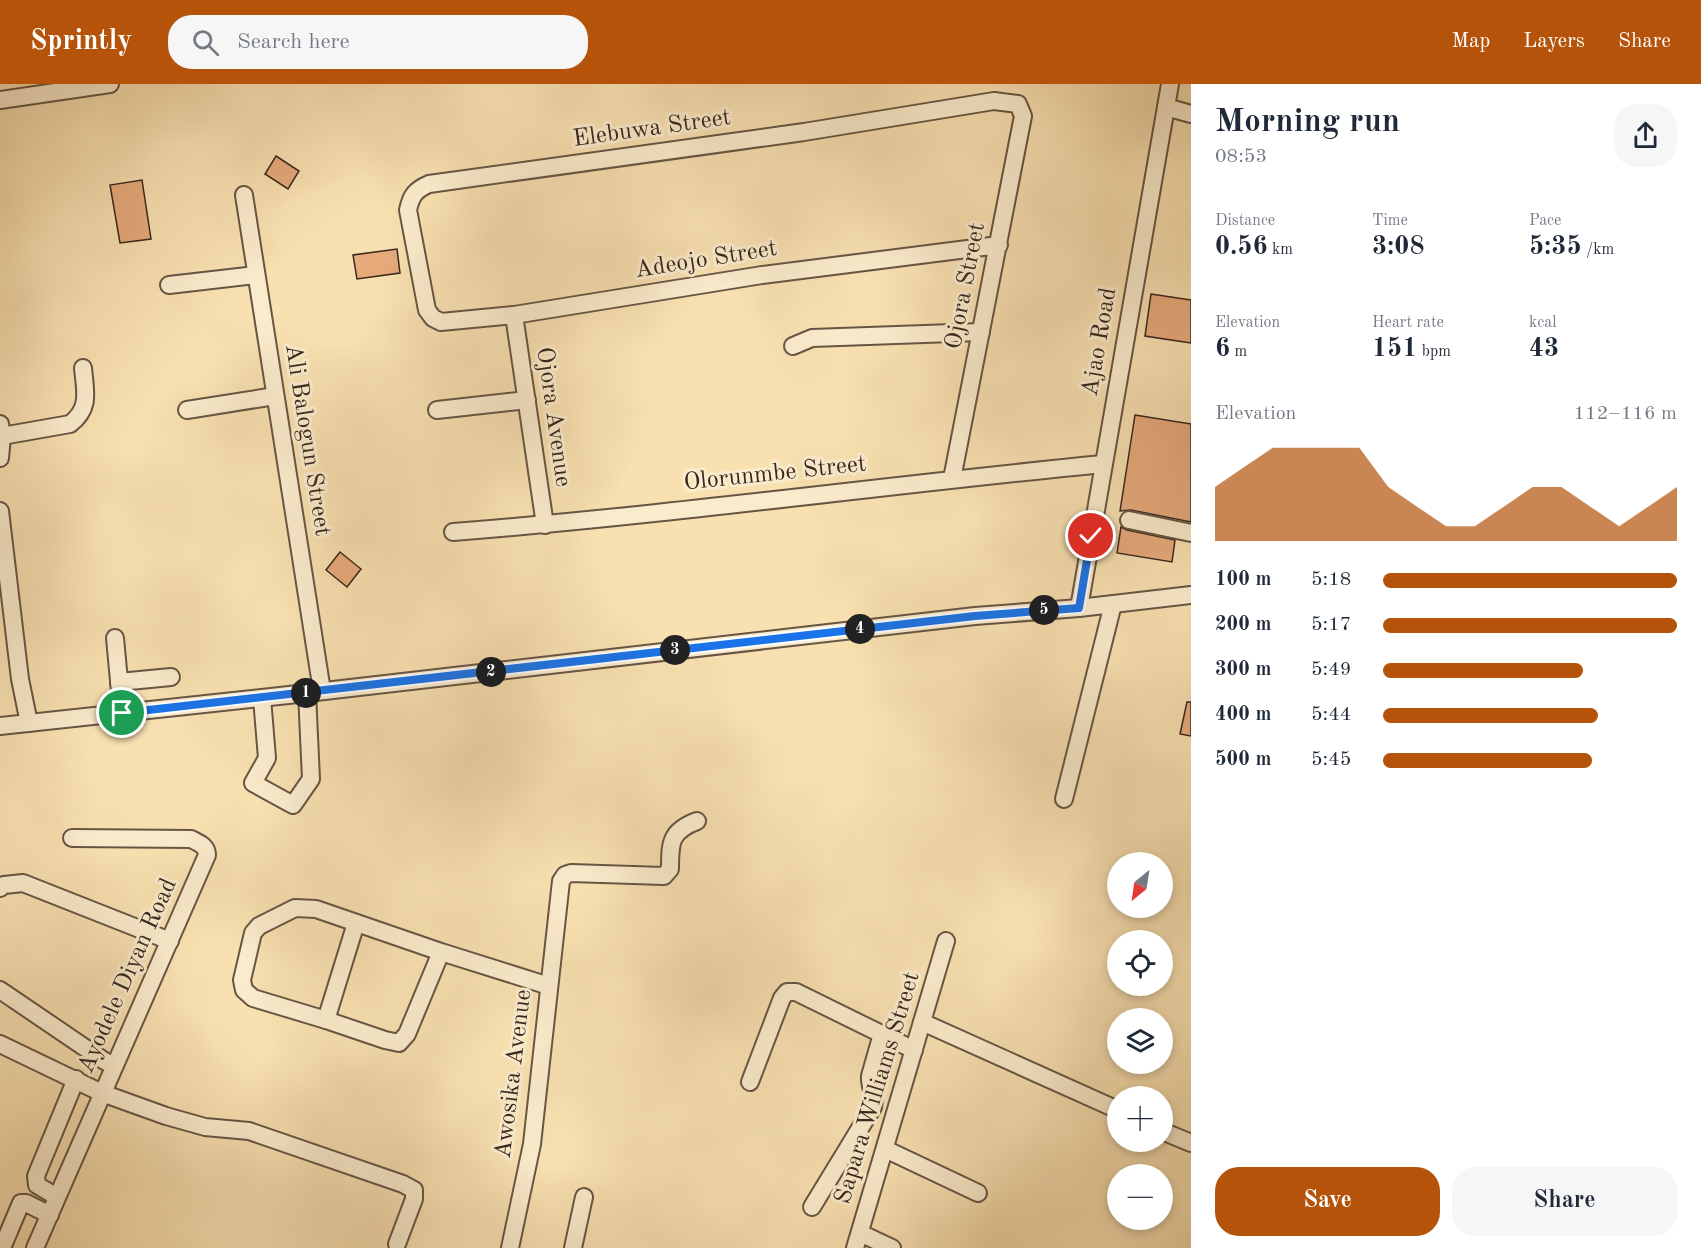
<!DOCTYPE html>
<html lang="en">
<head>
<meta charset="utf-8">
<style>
  :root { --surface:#fff; --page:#f6f6f7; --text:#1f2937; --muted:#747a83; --accent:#b45309 }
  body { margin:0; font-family:"Old Standard TT",serif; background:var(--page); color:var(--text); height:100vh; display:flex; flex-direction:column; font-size:22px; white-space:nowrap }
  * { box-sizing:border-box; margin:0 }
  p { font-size:20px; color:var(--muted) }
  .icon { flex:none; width:33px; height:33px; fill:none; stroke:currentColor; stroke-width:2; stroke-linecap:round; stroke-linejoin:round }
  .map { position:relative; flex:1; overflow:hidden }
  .side { display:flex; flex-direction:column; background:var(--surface); width:510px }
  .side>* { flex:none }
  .needle { width:39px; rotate:210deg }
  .fabs { position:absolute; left:1107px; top:768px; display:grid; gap:12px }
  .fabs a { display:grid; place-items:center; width:66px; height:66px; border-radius:50%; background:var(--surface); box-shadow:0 3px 9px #0003; font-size:30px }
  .pin { position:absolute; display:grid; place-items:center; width:51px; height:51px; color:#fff; margin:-26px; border:3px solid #fff; border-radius:50%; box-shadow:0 2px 6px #0007 }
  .km { position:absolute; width:30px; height:30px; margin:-15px; border-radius:50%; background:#222; color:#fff; font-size:16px; line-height:30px; text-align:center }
  .round { display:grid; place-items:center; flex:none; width:63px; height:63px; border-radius:24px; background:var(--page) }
  .summary { display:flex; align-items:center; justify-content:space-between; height:102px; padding:0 24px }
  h1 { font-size:33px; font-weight:700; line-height:45px }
  .figures { display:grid; grid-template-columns:repeat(3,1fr); gap:9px; height:102px; padding:6px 24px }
  .figures div { display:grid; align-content:center }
  .figures b { font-size:26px; font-weight:700 }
  .figures small { font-size:16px; font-weight:400 }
  .figures p { font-size:16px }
  .chart { height:168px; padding:12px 24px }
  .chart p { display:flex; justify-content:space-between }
  .chart svg { width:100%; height:108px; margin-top:6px; fill:var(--accent); opacity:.7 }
  .primary-button { display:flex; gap:12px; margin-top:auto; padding:12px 24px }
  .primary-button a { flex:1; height:69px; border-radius:24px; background:var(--accent); color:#fff; font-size:24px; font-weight:700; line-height:69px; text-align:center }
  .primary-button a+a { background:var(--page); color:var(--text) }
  ul { padding:0 24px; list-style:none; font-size:20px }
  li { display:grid; grid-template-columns:96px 72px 1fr; align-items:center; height:45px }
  li i { height:15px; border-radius:8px; background:var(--accent) }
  header { display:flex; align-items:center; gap:36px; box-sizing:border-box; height:84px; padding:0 30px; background:var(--accent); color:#fff }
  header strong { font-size:28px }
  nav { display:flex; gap:33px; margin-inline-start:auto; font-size:21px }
  .search { width:420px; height:54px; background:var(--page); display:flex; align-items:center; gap:15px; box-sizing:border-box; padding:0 21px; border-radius:24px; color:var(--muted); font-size:22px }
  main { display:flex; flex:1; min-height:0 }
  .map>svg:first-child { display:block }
  .building { fill:#e6aa7b; stroke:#37271f; stroke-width:1.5 }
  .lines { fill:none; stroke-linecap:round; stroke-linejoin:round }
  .minor-casing { stroke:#675544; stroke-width:20 }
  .minor { stroke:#faebcc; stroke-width:16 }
  .route-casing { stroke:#fff; stroke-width:12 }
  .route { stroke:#1a73e8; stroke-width:8 }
  .labels { text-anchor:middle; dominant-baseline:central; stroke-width:6; stroke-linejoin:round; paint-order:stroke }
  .street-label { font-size:24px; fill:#37271f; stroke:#faebcc }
</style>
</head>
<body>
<header>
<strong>Sprintly</strong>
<div class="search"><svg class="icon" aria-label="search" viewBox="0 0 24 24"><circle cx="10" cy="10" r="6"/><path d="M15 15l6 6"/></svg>Search here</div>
<nav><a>Map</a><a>Layers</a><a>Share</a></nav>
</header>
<main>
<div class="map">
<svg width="1191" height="1164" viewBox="0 0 1191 1164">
  <rect width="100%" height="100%" fill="#f8e0b1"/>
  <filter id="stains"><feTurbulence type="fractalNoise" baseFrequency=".00333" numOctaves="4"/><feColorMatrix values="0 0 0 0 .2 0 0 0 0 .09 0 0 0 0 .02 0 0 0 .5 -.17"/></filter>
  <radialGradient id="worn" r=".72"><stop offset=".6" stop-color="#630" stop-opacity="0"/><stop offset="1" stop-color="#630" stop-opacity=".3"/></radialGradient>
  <!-- building -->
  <g class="building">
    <path d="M276,72L299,87L288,105L265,90Z"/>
    <path d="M142,96L151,155L120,159L110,101Z"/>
    <path d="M397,165L400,189L357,195L353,171Z"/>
    <path d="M1151,210L1191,216V259L1145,252Z"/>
    <path d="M1135,331L1191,340V438L1131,426L1120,427Z"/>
    <path d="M1121,443L1127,446L1175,456L1172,478L1117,469Z"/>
    <path d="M340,468L361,485L347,503L326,486Z"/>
    <path d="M1187,618H1191V652L1180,650Z"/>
  </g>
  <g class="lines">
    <defs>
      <g id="minor">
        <path d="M0,16L110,0"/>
        <path d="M1166,23L1191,30"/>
        <path d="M244,111L322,607"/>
        <path d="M169,201L256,191"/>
        <path d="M514,231L545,441"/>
        <path d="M793,262L812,254L981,248"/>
        <path d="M187,326L275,312"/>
        <path d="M437,326L527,316"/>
        <path d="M0,340L2,352L0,374"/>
        <path d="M2,352L70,340C91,324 85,307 83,284"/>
        <path d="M952,395L1023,32L1018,20L994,17L804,48L429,100C415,106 411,112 408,126L427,226L433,234L441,238L514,231L762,191L999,161"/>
        <path d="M0,427L20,595L29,639"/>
        <path d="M1129,436L1191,449"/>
        <path d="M453,448C670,431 886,401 1103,380"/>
        <path d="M1079,524L1170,0"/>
        <path d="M115,554L122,629"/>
        <path d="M119,598L171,593"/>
        <path d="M262,614L267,674L253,699L293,721L311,695L307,609"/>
        <path d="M0,642L307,609L975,532L1079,524L1191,511"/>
        <path d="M1064,715L1113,520"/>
        <path d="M0,804L4,801L23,799L170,857"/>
        <path d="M441,868L407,950L399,959L385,956L326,936L253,914L244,906L242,896L253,849L259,842L295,824L316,825L441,868L549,902"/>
        <path d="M0,906L103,976L114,982"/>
        <path d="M326,936L356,839"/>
        <path d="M922,938L1118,1026"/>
        <path d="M0,960L102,1009L166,1032L205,1043L249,1047L403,1100L414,1106V1115L397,1160"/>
        <path d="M750,998L782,914L787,908H796L914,966"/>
        <path d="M1162,1047L1191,1059"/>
        <path d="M885,1065L978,1109"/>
        <path d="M57,1113L37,1101L36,1092L76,995"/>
        <path d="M812,1123L873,1023C876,1012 869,1003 870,992L882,950"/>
        <path d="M860,1149L892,1164"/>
        <path d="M2,1164L21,1119H26L50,1131"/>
        <path d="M35,1164L207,771C207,762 199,759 191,755L72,754"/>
        <path d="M510,1164L532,1060L561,797L565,791L571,789L664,792L670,785C670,759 670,747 697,737"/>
        <path d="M573,1164L584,1113"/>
        <path d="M855,1164L946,857"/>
      </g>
    </defs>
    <!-- minor casing -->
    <use href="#minor" class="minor-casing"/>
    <!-- minor -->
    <use href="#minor" class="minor"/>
  </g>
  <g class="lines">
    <defs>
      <path id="route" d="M122,629L975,532L1079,524L1091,452"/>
    </defs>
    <!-- route casing -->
    <use href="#route" class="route-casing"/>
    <!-- route -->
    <use href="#route" class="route"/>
  </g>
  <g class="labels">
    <!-- street labels -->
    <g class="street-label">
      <text transform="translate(652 45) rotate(-8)">Elebuwa Street</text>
      <text transform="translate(706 176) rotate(-9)">Adeojo Street</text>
      <text transform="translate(966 202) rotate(-79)">Ojora Street</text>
      <text transform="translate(1100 258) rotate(-80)">Ajao Road</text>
      <text transform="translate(553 333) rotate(82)">Ojora Avenue</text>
      <text transform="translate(307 356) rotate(81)">Ali Balogun Street</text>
      <text transform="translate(775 390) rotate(-6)">Olorunmbe Street</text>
      <text transform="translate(128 892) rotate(-66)">Ayodele Diyan Road</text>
      <text transform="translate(514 990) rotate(-83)">Awosika Avenue</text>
      <text transform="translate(878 1004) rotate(-73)">Sapara Williams Street</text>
    </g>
  </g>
  <rect width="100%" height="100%" filter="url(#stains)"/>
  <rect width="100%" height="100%" fill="url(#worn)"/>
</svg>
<div class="fabs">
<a><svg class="needle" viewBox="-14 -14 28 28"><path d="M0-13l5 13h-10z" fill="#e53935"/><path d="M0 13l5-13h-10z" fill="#747a83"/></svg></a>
<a><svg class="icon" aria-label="locate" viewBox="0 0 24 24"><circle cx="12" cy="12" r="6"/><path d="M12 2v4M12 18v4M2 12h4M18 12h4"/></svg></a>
<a><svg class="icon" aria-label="layers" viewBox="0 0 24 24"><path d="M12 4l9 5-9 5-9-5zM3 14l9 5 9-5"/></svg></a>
<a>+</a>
<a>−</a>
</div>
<div class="pin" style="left:122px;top:629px;background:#1e9e55"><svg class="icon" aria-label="arrive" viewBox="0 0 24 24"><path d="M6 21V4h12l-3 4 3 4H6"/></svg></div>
<div class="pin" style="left:1091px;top:452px;background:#d93025"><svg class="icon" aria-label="check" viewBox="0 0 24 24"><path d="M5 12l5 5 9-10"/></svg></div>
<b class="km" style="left:306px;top:609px">1</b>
<b class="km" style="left:491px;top:588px">2</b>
<b class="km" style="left:675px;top:566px">3</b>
<b class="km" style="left:860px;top:545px">4</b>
<b class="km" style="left:1044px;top:526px">5</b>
</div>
<section class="side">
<div class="summary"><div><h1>Morning run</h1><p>08:53</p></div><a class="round"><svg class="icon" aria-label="share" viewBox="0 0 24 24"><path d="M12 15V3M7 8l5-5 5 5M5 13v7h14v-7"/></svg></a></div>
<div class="figures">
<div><p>Distance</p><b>0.56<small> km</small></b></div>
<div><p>Time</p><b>3:08</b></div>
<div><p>Pace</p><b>5:35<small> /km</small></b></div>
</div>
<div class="figures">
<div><p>Elevation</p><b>6<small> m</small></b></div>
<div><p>Heart rate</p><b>151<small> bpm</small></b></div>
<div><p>kcal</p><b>43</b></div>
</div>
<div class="chart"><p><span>Elevation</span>112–116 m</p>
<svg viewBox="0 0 160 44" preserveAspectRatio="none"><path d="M0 44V22L10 14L20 6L30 6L40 6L50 6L60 22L70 30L80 38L90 38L100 30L110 22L120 22L130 30L140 38L150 30L160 22V44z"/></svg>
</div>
<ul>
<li><b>100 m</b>5:18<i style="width:100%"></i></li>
<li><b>200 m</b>5:17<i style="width:100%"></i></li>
<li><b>300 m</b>5:49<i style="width:68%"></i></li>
<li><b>400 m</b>5:44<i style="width:73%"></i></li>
<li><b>500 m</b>5:45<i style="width:71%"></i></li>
</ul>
<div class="primary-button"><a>Save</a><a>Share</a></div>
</section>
</main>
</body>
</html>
